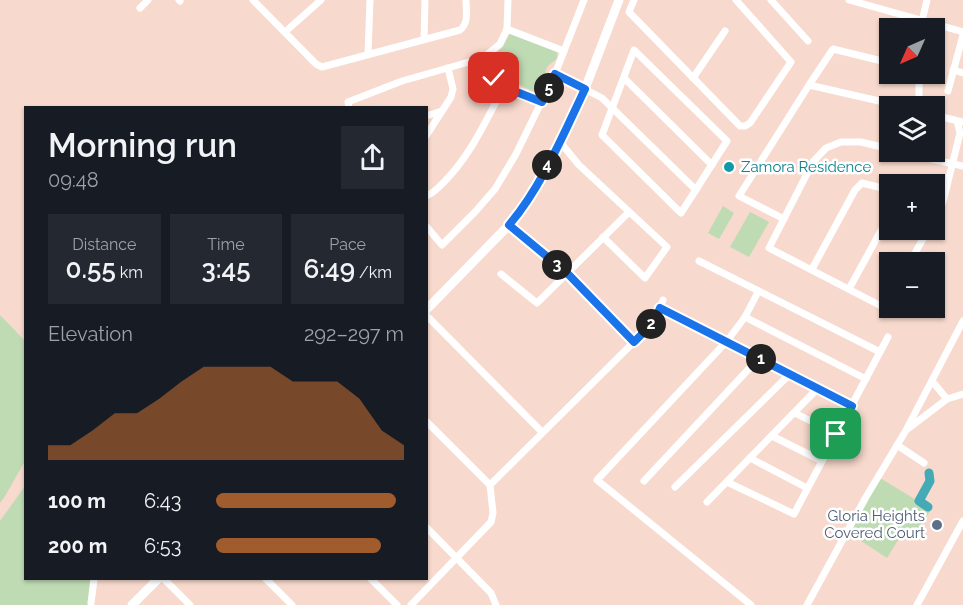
<!DOCTYPE html>
<html lang="en">
<head>
<meta charset="utf-8">
<style>
  :root { --surface:#171b24; --page:#242831; --text:#f1f3f6; --muted:#9ea1a6; --accent:#a15c2e }
  body { margin:0; font-family:Raleway,sans-serif; background:var(--page); color:var(--text); height:100vh; display:flex; flex-direction:column; font-size:22px; white-space:nowrap }
  * { box-sizing:border-box; margin:0 }
  p { font-size:20px; color:var(--muted) }
  .icon { flex:none; width:33px; height:33px; fill:none; stroke:currentColor; stroke-width:2; stroke-linecap:round; stroke-linejoin:round }
  .map { position:relative; flex:1; overflow:hidden }
  .drawer { position:absolute; left:24px; top:106px; width:404px; height:474px; display:flex; flex-direction:column; background:var(--surface); border-radius:0px; box-shadow:0 2px 4px #0004 }
  .drawer>* { flex:none }
  .needle { width:39px; rotate:225deg }
  .fabs { position:absolute; left:879px; top:18px; display:grid; gap:12px }
  .fabs a { display:grid; place-items:center; width:66px; height:66px; border-radius:0px; background:var(--surface); box-shadow:0 2px 4px #0004; font-size:30px }
  .pin { position:absolute; display:grid; place-items:center; width:51px; height:51px; color:#fff; margin:-26px; border-radius:12px; box-shadow:0 3px 9px #0006 }
  .km { position:absolute; width:30px; height:30px; margin:-15px; border-radius:50%; background:#222; color:#fff; font-size:16px; line-height:30px; text-align:center }
  .round { display:grid; place-items:center; flex:none; width:63px; height:63px; border-radius:0px; background:var(--page) }
  .overview { display:flex; align-items:center; justify-content:space-between; height:102px; padding:0 24px }
  h1 { font-size:33px; font-weight:600; line-height:45px }
  .metrics { display:grid; grid-template-columns:repeat(3,1fr); gap:9px; height:102px; padding:6px 24px }
  .metrics div { display:grid; align-content:center; border-radius:0px; background:var(--page); text-align:center }
  .metrics b { font-size:26px; font-weight:600 }
  .metrics small { font-size:16px; font-weight:400 }
  .metrics p { font-size:16px }
  .chart { height:168px; padding:12px 24px }
  .chart p { display:flex; justify-content:space-between }
  .chart svg { width:100%; height:108px; margin-top:6px; fill:var(--accent); opacity:.7 }
  ul { padding:0 24px; list-style:none; font-size:20px }
  li { display:grid; grid-template-columns:96px 72px 1fr; align-items:center; height:45px }
  li i { height:15px; border-radius:8px; background:var(--accent) }
  .map>svg:first-child { display:block }
  .green { fill:#bfdbb4 }
  .lines { fill:none; stroke-linecap:round; stroke-linejoin:round }
  .canal { stroke:#44aab5; stroke-width:9 }
  .street { stroke:#fff; stroke-width:7 }
  .secondary { stroke:#fff; stroke-width:9 }
  .route-casing { stroke:#fff; stroke-width:12 }
  .route { stroke:#1a73e8; stroke-width:8 }
  .culture-dot { fill:#0f9aa8; stroke:#fff; stroke-width:2 }
  .service-dot { fill:#5c6f8a; stroke:#fff; stroke-width:2 }
  .labels { text-anchor:middle; dominant-baseline:central; stroke-width:5; stroke-linejoin:round; paint-order:stroke }
  .culture-label { font-size:15px; fill:#0d838f; stroke:#fff; text-anchor:start }
  .service-label { font-size:15px; fill:#4e5e75; stroke:#fff; text-anchor:end }
</style>
</head>
<body>
<div class="map">
<svg width="963" height="605" viewBox="0 0 963 605">
  <rect width="100%" height="100%" fill="#f7d9cd"/>
  <!-- green -->
  <g class="green">
    <path d="M511,32L557,51V58C555,61 552,62 550,64C543,71 546,78 545,86L541,91H532L501,75L498,72L494,56L496,53L502,48Z"/>
    <path d="M723,206L734,213L719,239L708,233Z"/>
    <path d="M750,212L769,222L749,257L730,247Z"/>
    <path d="M0,315L26,342L25,461L5,496L0,503Z"/>
    <path d="M880,478L931,509L914,539L903,532L887,558L849,533Z"/>
    <path d="M25,486L26,579H90L89,605H0V521Z"/>
  </g>
  <g class="lines">
    <!-- canal -->
    <path class="canal" d="M928,507L919,501L930,481L929,473"/>
    <!-- street -->
    <g class="street">
      <path d="M179,0L180,1"/>
      <path d="M253,0L316,64L322,67L460,30C469,23 466,11 466,0"/>
      <path d="M634,0L629,12L740,126H745L750,123L791,62L736,0"/>
      <path d="M771,0L808,41"/>
      <path d="M849,0L963,32"/>
      <path d="M140,8L148,0"/>
      <path d="M922,21L927,0"/>
      <path d="M507,29L564,51"/>
      <path d="M285,32L321,0"/>
      <path d="M424,39L425,0"/>
      <path d="M634,50L727,141L681,213L602,135Z"/>
      <path d="M368,54L370,0"/>
      <path d="M483,58L493,78L498,83L542,102"/>
      <path d="M953,70L963,73"/>
      <path d="M555,74L602,98L696,190"/>
      <path d="M624,78L712,165"/>
      <path d="M693,78L725,31"/>
      <path d="M809,85L901,106"/>
      <path d="M948,91L963,35"/>
      <path d="M919,106V74"/>
      <path d="M349,108L348,102L402,81L483,58L500,44L507,29L508,0"/>
      <path d="M934,115L963,122"/>
      <path d="M426,116L442,111"/>
      <path d="M426,136L451,97L453,89L448,68"/>
      <path d="M560,142L579,165L667,247L645,278L603,237"/>
      <path d="M890,149L861,142H841L826,148L813,162L769,248L885,308L890,300"/>
      <path d="M900,152L963,166"/>
      <path d="M426,196C434,193 438,188 444,182C471,155 486,120 504,87"/>
      <path d="M934,217L943,202L960,133L957,121"/>
      <path d="M784,219L739,196L809,85L833,49L890,63"/>
      <path d="M509,225L568,274L634,342"/>
      <path d="M426,226L442,245L475,212L495,189L516,154L555,74L584,0"/>
      <path d="M699,261L880,352"/>
      <path d="M910,262L928,230"/>
      <path d="M812,269L855,190L862,183L890,190"/>
      <path d="M501,274L537,303L629,212"/>
      <path d="M849,289L890,214"/>
      <path d="M660,307L851,406"/>
      <path d="M426,315L542,432"/>
      <path d="M745,317L866,379"/>
      <path d="M932,381L947,399"/>
      <path d="M795,413L836,434"/>
      <path d="M426,421L490,485"/>
      <path d="M909,428L947,399L963,394"/>
      <path d="M772,436L822,461"/>
      <path d="M897,445L924,463"/>
      <path d="M750,458L807,488"/>
      <path d="M644,481L759,358"/>
      <path d="M727,482L794,514L888,337"/>
      <path d="M675,487L790,374"/>
      <path d="M707,502L818,388"/>
      <path d="M426,527L491,593L496,605"/>
      <path d="M164,579L190,605"/>
      <path d="M266,579L292,605"/>
      <path d="M371,579L397,605"/>
      <path d="M91,603L94,579"/>
      <path d="M411,605L491,522L493,513L490,485L655,321L663,300"/>
      <path d="M751,605L597,480L727,341L745,317L758,292"/>
      <path d="M807,605L866,497L905,432L963,321"/>
      <path d="M917,605L963,521"/>
    </g>
    <!-- secondary -->
    <g class="secondary">
      <path d="M426,310L509,225L527,200L560,142L585,89L619,0"/>
      <path d="M132,605L158,579"/>
    </g>
  </g>
  <g class="lines">
    <defs>
      <path id="route" d="M494,78L504,87L542,102L555,74L585,89C564,133 541,188 509,225L568,274L634,342L655,321L660,308L852,406L836,434"/>
    </defs>
    <!-- route casing -->
    <use href="#route" class="route-casing"/>
    <!-- route -->
    <use href="#route" class="route"/>
  </g>
  <!-- markers -->
  <circle class="culture-dot" cx="729" cy="167" r="6"/>
  <circle class="service-dot" cx="937" cy="525" r="6"/>
  <g class="labels">
    <!-- culture labels -->
    <g class="culture-label">
      <text x="741" y="167">Zamora Residence</text>
    </g>
    <!-- service labels -->
    <g class="service-label">
      <text x="925" y="516">Gloria Heights<tspan x="925" dy="17">Covered Court</tspan></text>
    </g>
  </g>
</svg>
<div class="fabs">
<a><svg class="needle" viewBox="-14 -14 28 28"><path d="M0-13l5 13h-10z" fill="#e53935"/><path d="M0 13l5-13h-10z" fill="#9ea1a6"/></svg></a>
<a><svg class="icon" aria-label="layers" viewBox="0 0 24 24"><path d="M12 4l9 5-9 5-9-5zM3 14l9 5 9-5"/></svg></a>
<a>+</a>
<a>−</a>
</div>
<div class="pin" style="left:836px;top:434px;background:#1e9e55"><svg class="icon" aria-label="arrive" viewBox="0 0 24 24"><path d="M6 21V4h12l-3 4 3 4H6"/></svg></div>
<div class="pin" style="left:494px;top:78px;background:#d93025"><svg class="icon" aria-label="check" viewBox="0 0 24 24"><path d="M5 12l5 5 9-10"/></svg></div>
<b class="km" style="left:761px;top:359px">1</b>
<b class="km" style="left:651px;top:324px">2</b>
<b class="km" style="left:557px;top:265px">3</b>
<b class="km" style="left:547px;top:165px">4</b>
<b class="km" style="left:549px;top:88px">5</b>
<section class="drawer">
<div class="overview"><div><h1>Morning run</h1><p>09:48</p></div><a class="round"><svg class="icon" aria-label="share" viewBox="0 0 24 24"><path d="M12 15V3M7 8l5-5 5 5M5 13v7h14v-7"/></svg></a></div>
<div class="metrics">
<div><p>Distance</p><b>0.55<small> km</small></b></div>
<div><p>Time</p><b>3:45</b></div>
<div><p>Pace</p><b>6:49<small> /km</small></b></div>
</div>
<div class="chart"><p><span>Elevation</span>292–297 m</p>
<svg viewBox="0 0 160 44" preserveAspectRatio="none"><path d="M0 44V38L10 38L20 32L30 25L40 25L50 19L60 12L70 6L80 6L90 6L100 6L110 12L120 12L130 12L140 19L150 32L160 38V44z"/></svg>
</div>
<ul>
<li><b>100 m</b>6:43<i style="width:96%"></i></li>
<li><b>200 m</b>6:53<i style="width:88%"></i></li>
</ul>
</section>
</div>
</body>
</html>
